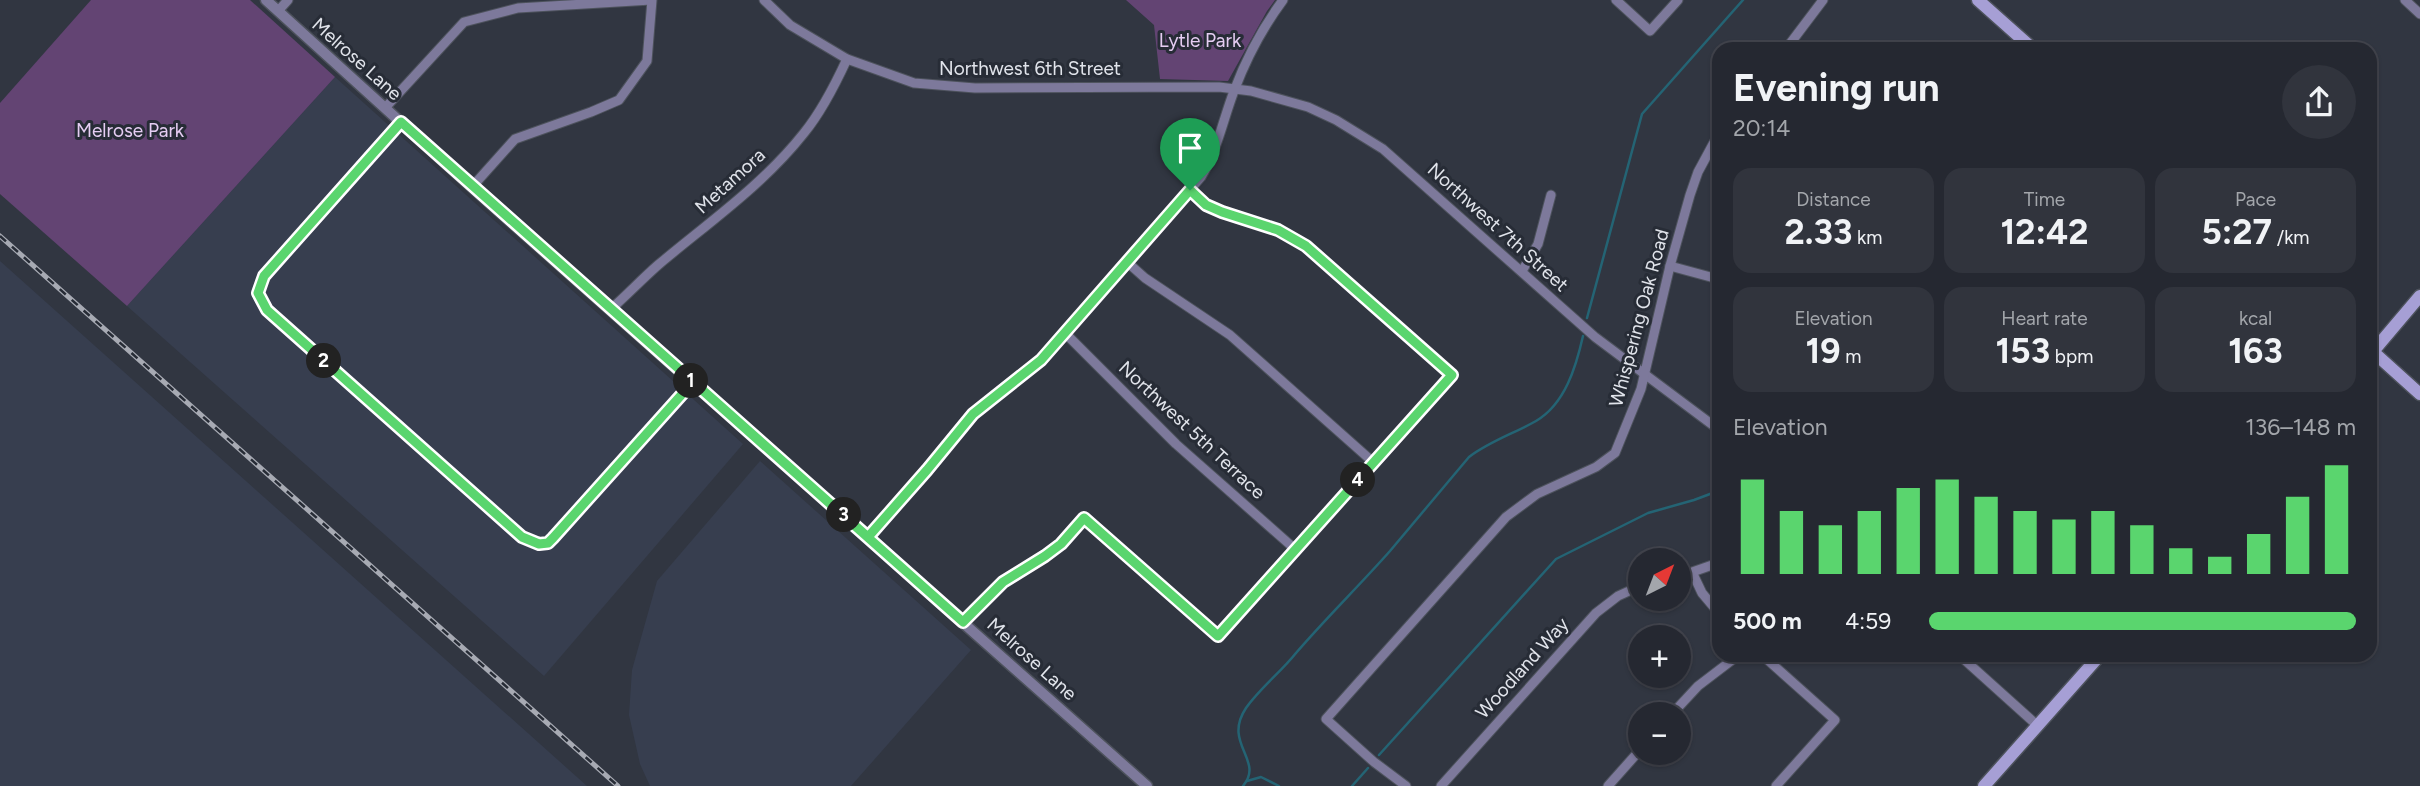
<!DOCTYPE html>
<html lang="en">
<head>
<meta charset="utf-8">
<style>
  :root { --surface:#252831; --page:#31343d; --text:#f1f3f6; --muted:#a3a6ab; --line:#42444d; --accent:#5ad56e }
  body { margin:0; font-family:Figtree,sans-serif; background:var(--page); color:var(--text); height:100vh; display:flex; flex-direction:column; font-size:26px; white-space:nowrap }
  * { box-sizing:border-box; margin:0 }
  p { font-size:23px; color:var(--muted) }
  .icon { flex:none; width:38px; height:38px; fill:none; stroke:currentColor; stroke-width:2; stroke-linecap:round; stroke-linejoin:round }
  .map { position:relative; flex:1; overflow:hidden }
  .side { position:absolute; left:1712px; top:42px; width:665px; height:620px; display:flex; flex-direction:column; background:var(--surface); border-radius:21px; box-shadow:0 2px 5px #0004,0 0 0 2px var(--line) }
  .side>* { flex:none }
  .needle { width:46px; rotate:42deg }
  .buttons { position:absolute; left:1628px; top:548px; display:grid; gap:14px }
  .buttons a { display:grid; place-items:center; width:63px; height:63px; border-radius:50%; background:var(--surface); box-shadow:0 2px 5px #0004,0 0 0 2px var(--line); font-size:35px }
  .pin { position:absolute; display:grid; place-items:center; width:60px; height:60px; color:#fff; margin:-72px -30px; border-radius:50% 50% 50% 0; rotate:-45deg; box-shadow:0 0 7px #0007 }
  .pin .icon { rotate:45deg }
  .km { position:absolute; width:35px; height:35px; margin:-18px; border-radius:50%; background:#222; color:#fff; font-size:19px; line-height:35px; text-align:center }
  .round { display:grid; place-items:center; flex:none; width:74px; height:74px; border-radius:37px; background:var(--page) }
  .headline { display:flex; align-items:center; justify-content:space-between; height:119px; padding:0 21px }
  h1 { font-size:38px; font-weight:700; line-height:52px }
  .figures { display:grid; grid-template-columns:repeat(3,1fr); gap:10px; height:119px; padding:7px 21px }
  .figures div { display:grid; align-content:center; border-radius:18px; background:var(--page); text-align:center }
  .figures b { font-size:35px; font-weight:700 }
  .figures small { font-size:19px; font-weight:400 }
  .figures p { font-size:19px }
  .chart { height:196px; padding:14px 21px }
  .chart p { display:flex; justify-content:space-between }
  .chart svg { width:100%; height:126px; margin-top:7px; stroke:var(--accent); stroke-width:6 }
  ul { padding:0 21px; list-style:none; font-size:23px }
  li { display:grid; grid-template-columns:112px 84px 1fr; align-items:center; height:52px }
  li i { height:18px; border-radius:9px; background:var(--accent) }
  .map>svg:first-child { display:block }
  .built { fill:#373e4f }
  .green { fill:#634473 }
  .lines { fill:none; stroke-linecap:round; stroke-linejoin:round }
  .stream { stroke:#246474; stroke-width:2.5 }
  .minor-casing { stroke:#4d525c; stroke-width:11 }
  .tertiary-casing { stroke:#4d525c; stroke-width:13 }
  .secondary-casing { stroke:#4d525c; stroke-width:15 }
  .minor { stroke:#7d799b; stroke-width:9 }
  .tertiary { stroke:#7d799b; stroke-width:10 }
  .secondary { stroke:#a69fd5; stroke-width:12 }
  .rail-casing { stroke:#a7aab3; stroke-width:5 }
  .rail { stroke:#272c36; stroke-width:2.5; stroke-dasharray:8; stroke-linecap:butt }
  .route-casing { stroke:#fff; stroke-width:14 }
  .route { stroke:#5ad56e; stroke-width:9 }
  .labels { text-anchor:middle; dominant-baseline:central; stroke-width:6; stroke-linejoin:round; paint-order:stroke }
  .park-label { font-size:19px; fill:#e6cdf3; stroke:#272c36 }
  .street-label { font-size:19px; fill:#e1e4eb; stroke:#272c36 }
</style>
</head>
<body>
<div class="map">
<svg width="2420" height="786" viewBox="0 0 2420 786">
  <rect width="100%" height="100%" fill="#313641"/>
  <!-- built -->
  <g class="built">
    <path d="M335,77L743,444L544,676L127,306Z"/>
    <path d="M0,261L587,786H0Z"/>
    <path d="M760,461L971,650L851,786H650L640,764L629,715L632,670L657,581Z"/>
  </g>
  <!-- green -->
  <g class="green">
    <path d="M91,0H250L335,77L127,306L0,194V103Z"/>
    <path d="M1126,0H1275L1267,11L1228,81L1160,79L1154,25Z"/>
  </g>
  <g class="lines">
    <!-- stream -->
    <g class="stream">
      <path d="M1587,318L1642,114L1743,0"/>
      <path d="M1379,755L1556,559L1648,513L1694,500L1718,491"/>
      <path d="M1247,781L1261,777L1279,786"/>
      <path d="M1243,786C1265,760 1222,744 1246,708C1260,688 1281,672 1296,653C1326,618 1359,586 1390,551C1416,520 1443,488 1469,457C1490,441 1513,434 1536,421C1565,404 1576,367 1583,336"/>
      <path d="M1352,786L1368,768"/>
    </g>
    <defs>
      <g id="minor">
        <path d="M764,0L790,25L847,59L914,83L975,88L1219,87L1251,91L1308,107L1336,120L1383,149L1595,337L1718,429"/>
        <path d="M1616,0L1650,31L1678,0"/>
        <path d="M2405,0L2420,14"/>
        <path d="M278,11L288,0"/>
        <path d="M1786,49L1823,0"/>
        <path d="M385,108L464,22L518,8L651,0"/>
        <path d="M401,122L264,276C259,291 258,297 267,310L521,537L539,544L548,543L693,382"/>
        <path d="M472,187L515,139L591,112L619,100L647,61L652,0"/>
        <path d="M1127,262L1145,278L1230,335L1373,462"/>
        <path d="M1670,266L1718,279"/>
        <path d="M1522,271L1538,244L1551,195"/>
        <path d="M611,309C627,295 642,279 658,265C708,223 763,185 804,133C822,111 835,85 847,59"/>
        <path d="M1065,333L1176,444L1296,550"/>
        <path d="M868,537L927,470L973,414L1041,360L1201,177C1217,151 1223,120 1234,91C1246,59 1263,27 1283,0"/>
        <path d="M1693,574L1702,593L1718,612"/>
        <path d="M1678,577L1718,563"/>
        <path d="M963,622L1003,582L1061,544L1084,518L1218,636L1452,375L1306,246L1278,230L1222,213L1206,205L1190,190"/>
        <path d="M1761,654L1835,720L1776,786"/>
        <path d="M1958,654L2038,726"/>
        <path d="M1672,714L1698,686L1740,654"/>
        <path d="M1406,786L1374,762L1326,719L1506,517L1537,494L1596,467L1615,453L1641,389L1670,266L1690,195L1698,172L1718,135"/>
        <path d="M1441,786L1596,613L1618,596L1640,586"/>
        <path d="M1608,786L1640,750"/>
      </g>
      <path id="tertiary" d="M266,0L472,187L1147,786"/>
      <g id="secondary">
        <path d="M1978,0L2033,49"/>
        <path d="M2370,349L2420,394"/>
        <path d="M2370,355L2420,296"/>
        <path d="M1984,786L2101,654"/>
      </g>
    </defs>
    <!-- minor casing -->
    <use href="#minor" class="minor-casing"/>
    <!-- tertiary casing -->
    <use href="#tertiary" class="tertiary-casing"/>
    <!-- secondary casing -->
    <use href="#secondary" class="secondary-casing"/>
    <!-- minor -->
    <use href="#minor" class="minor"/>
    <!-- tertiary -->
    <use href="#tertiary" class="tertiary"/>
    <!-- secondary -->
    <use href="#secondary" class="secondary"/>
    <defs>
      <path id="rail" d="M0,236L618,786"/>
    </defs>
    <!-- rail casing -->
    <use href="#rail" class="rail-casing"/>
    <!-- rail -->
    <use href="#rail" class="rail"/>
  </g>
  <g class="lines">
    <defs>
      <path id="route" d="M1190,190L1041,360L973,414L927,470L868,537L401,122L264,276L258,293L267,310L522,537L539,544L548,543L553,538L693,382L963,622L1003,582L1045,556L1061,544L1084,518L1218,636L1452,375L1306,246L1278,230L1222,212L1206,205L1190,190"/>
    </defs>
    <!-- route casing -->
    <use href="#route" class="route-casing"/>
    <!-- route -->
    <use href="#route" class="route"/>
  </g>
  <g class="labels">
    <!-- park labels -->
    <g class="park-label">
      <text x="1200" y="40">Lytle Park</text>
      <text x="130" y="130">Melrose Park</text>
    </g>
    <!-- street labels -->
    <g class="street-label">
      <text transform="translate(357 59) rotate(42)">Melrose Lane</text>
      <text x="1030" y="68">Northwest 6th Street</text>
      <text transform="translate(730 181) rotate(-42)">Metamora</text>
      <text transform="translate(1498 227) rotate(42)">Northwest 7th Street</text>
      <text transform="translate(1639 318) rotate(-75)">Whispering Oak Road</text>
      <text transform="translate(1192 430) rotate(43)">Northwest 5th Terrace</text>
      <text transform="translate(1032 659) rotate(42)">Melrose Lane</text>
      <text transform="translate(1522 668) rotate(-48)">Woodland Way</text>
    </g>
  </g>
</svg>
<div class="buttons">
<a><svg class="needle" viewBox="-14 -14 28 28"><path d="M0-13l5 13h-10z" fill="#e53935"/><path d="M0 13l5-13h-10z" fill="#a3a6ab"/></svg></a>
<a>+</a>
<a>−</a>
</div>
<div class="pin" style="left:1190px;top:190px;background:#1e9e55"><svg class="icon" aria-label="arrive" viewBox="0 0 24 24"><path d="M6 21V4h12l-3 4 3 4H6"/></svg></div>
<b class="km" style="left:691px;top:381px">1</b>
<b class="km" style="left:324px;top:361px">2</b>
<b class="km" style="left:844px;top:515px">3</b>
<b class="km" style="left:1358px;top:480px">4</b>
<section class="side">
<div class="headline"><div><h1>Evening run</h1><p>20:14</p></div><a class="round"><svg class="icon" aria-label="share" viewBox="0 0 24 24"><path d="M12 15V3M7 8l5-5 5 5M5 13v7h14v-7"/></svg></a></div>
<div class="figures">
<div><p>Distance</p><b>2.33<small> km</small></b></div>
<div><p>Time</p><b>12:42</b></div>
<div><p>Pace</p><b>5:27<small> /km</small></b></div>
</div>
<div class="figures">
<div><p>Elevation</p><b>19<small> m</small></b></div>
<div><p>Heart rate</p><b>153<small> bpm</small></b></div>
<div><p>kcal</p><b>163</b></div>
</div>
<div class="chart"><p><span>Elevation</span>136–148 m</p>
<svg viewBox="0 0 160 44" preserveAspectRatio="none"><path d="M5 44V11M15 44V22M25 44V27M35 44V22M45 44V14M55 44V11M65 44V17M75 44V22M85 44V25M95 44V22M105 44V27M115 44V35M125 44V38M135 44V30M145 44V17M155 44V6"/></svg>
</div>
<ul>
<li><b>500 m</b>4:59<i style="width:100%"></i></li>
</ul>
</section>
</div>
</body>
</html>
